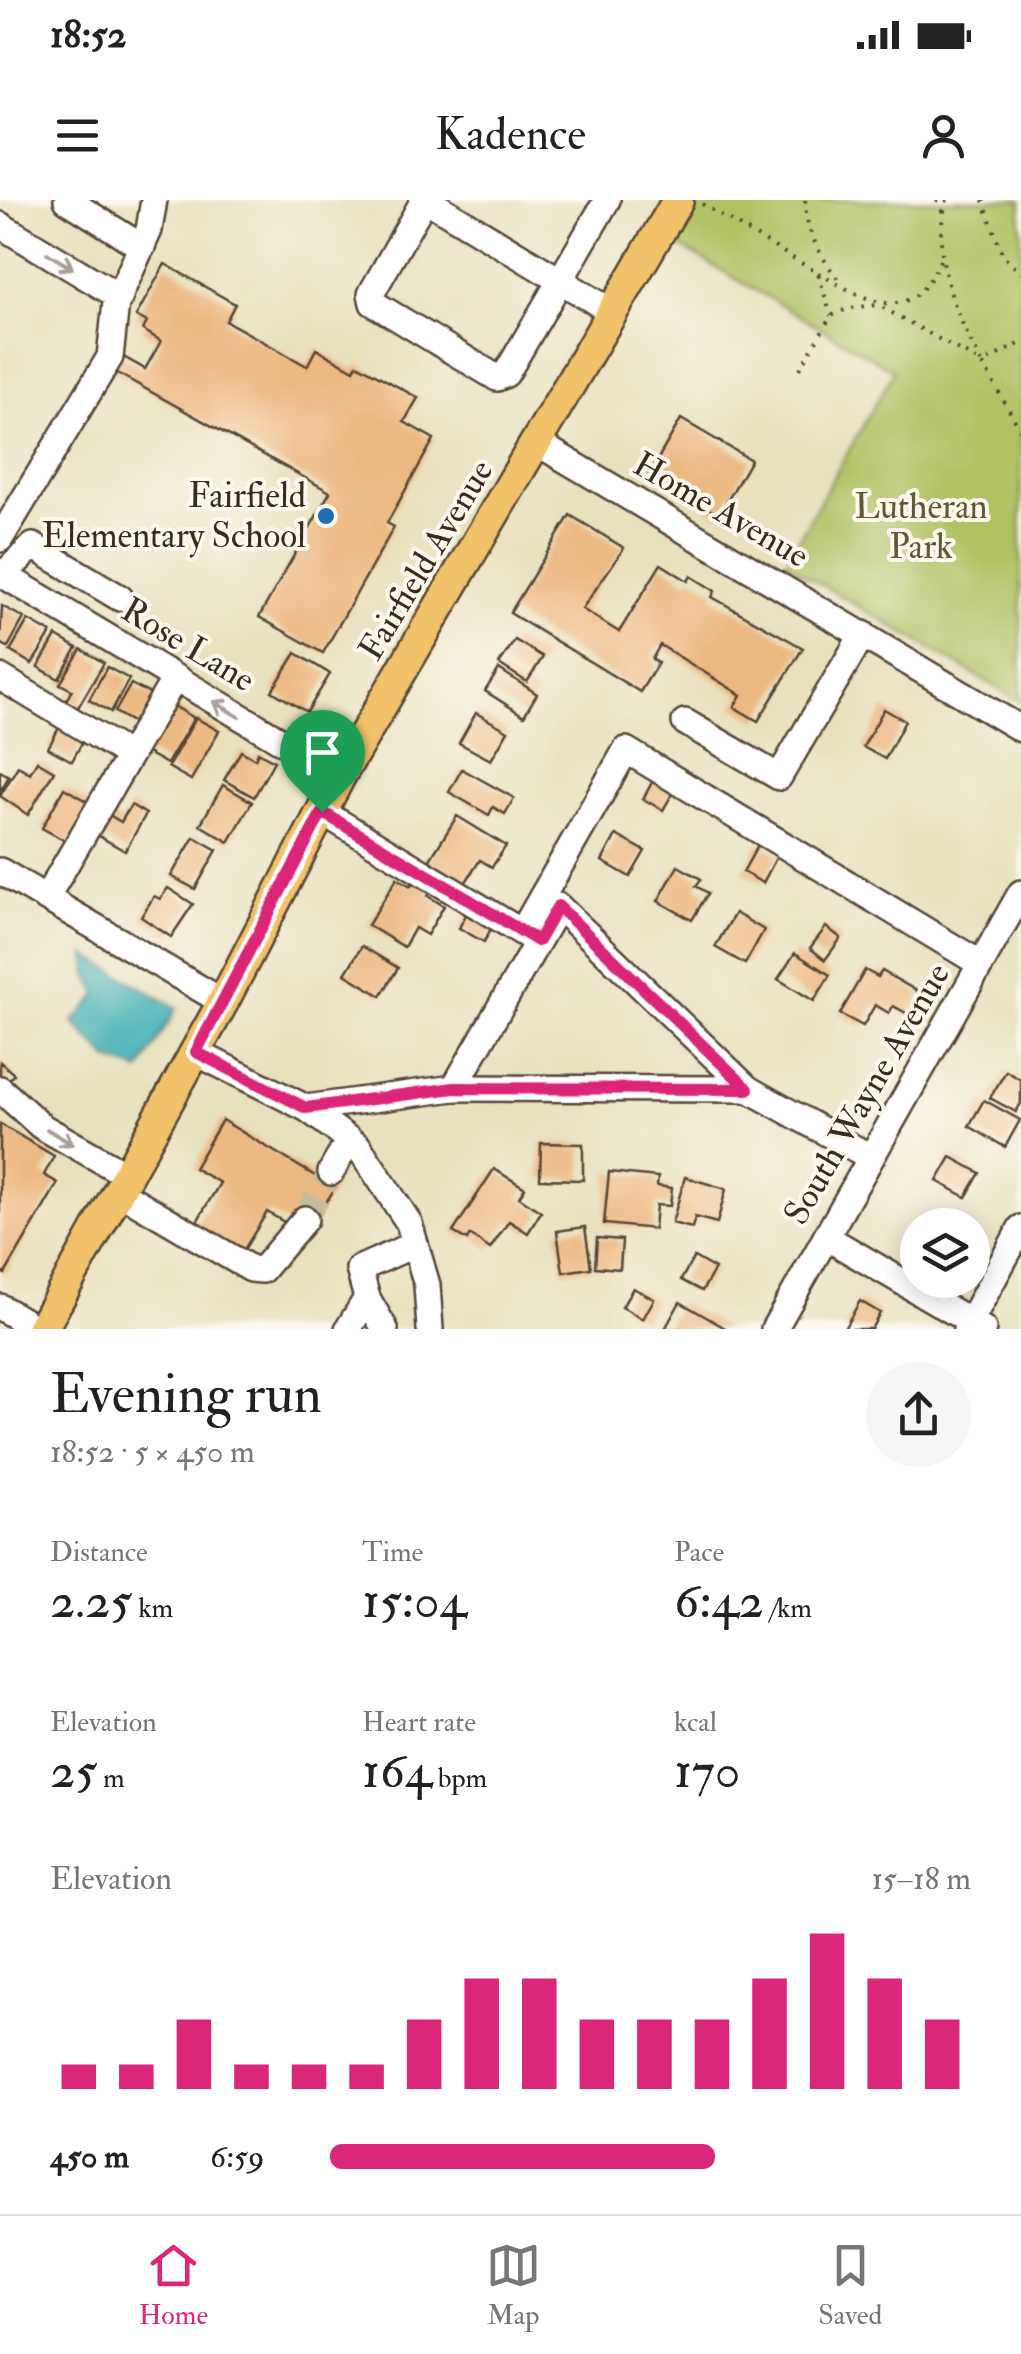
<!DOCTYPE html>
<html lang="en">
<head>
<meta charset="utf-8">
<style>
  :root { --surface:#fff; --page:#f6f6f6; --text:#222; --muted:#767676; --line:#e0e0e0; --accent:#db2777 }
  body { margin:0; font-family:"IM FELL Double Pica",serif; background:var(--page); color:var(--text); height:100vh; display:flex; flex-direction:column; font-size:38px; white-space:nowrap }
  * { box-sizing:border-box; margin:0 }
  p { font-size:32px; color:var(--muted) }
  .icon { flex:none; width:55px; height:55px; fill:none; stroke:currentColor; stroke-width:2; stroke-linecap:round; stroke-linejoin:round }
  .map { position:relative; height:1129px; overflow:hidden }
  .side { display:flex; flex-direction:column; background:var(--surface); flex:1 }
  .side>* { flex:none }
  .tools { position:absolute; left:900px; top:1008px; display:grid; gap:20px }
  .tools a { display:grid; place-items:center; width:90px; height:90px; border-radius:50%; background:var(--surface); box-shadow:0 5px 25px #0003; font-size:50px }
  .pin { position:absolute; display:grid; place-items:center; width:85px; height:85px; color:#fff; margin:-102px -42px; border-radius:50% 50% 50% 0; rotate:-45deg; box-shadow:0 0 10px #0007 }
  .pin .icon { rotate:45deg }
  .round { display:grid; place-items:center; flex:none; width:105px; height:105px; border-radius:52px; background:var(--page) }
  .headline { display:flex; align-items:center; justify-content:space-between; height:170px; padding:0 50px }
  h1 { font-size:55px; font-weight:600; line-height:75px }
  .figures { display:grid; grid-template-columns:repeat(3,1fr); gap:15px; height:170px; padding:10px 50px }
  .figures div { display:grid; align-content:center }
  .figures b { font-size:50px; font-weight:600 }
  .figures small { font-size:28px; font-weight:400 }
  .figures p { font-size:28px }
  .chart { height:280px; padding:20px 50px }
  .chart p { display:flex; justify-content:space-between }
  .chart svg { width:100%; height:180px; margin-top:10px; stroke:var(--accent); stroke-width:6 }
  ul { padding:0 50px; list-style:none; font-size:32px }
  li { display:grid; grid-template-columns:160px 120px 1fr; align-items:center; height:75px }
  li i { height:25px; border-radius:12px; background:var(--accent) }
  .status { display:flex; justify-content:space-between; align-items:center; height:70px; padding:0 50px; background:var(--surface); direction:ltr }
  .status svg { height:28px; fill:currentColor }
  header { display:flex; justify-content:space-between; align-items:center; height:130px; padding:0 50px; background:var(--surface); font-size:45px; font-weight:600 }
  .tab-bar { display:flex; justify-content:space-around; align-items:center; height:140px; border-top:2px solid var(--line); background:var(--surface); font-size:28px; color:var(--muted) }
  .tab-bar a { display:grid; justify-items:center; gap:5px }
  .tab-bar .on { color:var(--accent) }
  .map>svg:first-child { display:block }
  .green { fill:#b1c265; stroke:#767642; stroke-width:2.5 }
  .water { fill:#3badb3; stroke:#3b6c68; stroke-width:2.5 }
  .building { fill:#edb983 }
  .lines { fill:none; stroke-linecap:round; stroke-linejoin:round }
  .minor-tunnel { stroke:#c5bc9e; stroke-width:25; stroke-dasharray:25 12; stroke-linecap:butt }
  .minor-casing { stroke:#554536; stroke-width:30 }
  .major-casing { stroke:#554536; stroke-width:35 }
  .path { stroke:#554536; stroke-width:4; stroke-dasharray:2.5 8; stroke-linecap:butt }
  .minor { stroke:#fff; stroke-width:25 }
  .major { stroke:#f2c26a; stroke-width:30 }
  .oneway { stroke:#a79f9a }
  .route-casing { stroke:#fff; stroke-width:20 }
  .route { stroke:#db2777; stroke-width:12 }
  .poi-dot { fill:#1f6fb2; stroke:#fbf7ec; stroke-width:4 }
  .labels { text-anchor:middle; dominant-baseline:central; stroke-width:8; stroke-linejoin:round; paint-order:stroke }
  .poi-label { font-size:35px; fill:#3b2a1e; stroke:#fbf7ec; text-anchor:end }
  .park-label { font-size:35px; fill:#5e5833; stroke:#fbf7ec }
  .street-label { font-size:35px; fill:#3b2a1e; stroke:#fbf7ec }
</style>
</head>
<body>
<div class="status"><b>18:52</b><svg viewBox="0 0 49 12"><path d="M0 12V9h3v3zM5 12V6h3v6zM10 12V3h3v9zM15 12V0h3v12zM26 1h20v11H26zM47 4h2v5h-2z"/></svg></div>
<header><svg class="icon" aria-label="menu" viewBox="0 0 24 24"><path d="M4 6h16M4 12h16M4 18h16"/></svg>Kadence<svg class="icon" aria-label="person" viewBox="0 0 24 24"><circle cx="12" cy="8" r="4"/><path d="M4 21q1-7 8-7t8 7"/></svg></header>
<div class="map">
<svg width="1021" height="1129" viewBox="0 0 1021 1129">
  <rect width="100%" height="100%" fill="#fbf7ec"/>
  <filter id="ink" filterUnits="userSpaceOnUse"><feTurbulence type="fractalNoise" baseFrequency=".01" numOctaves="2"/><feDisplacementMap in="SourceGraphic" scale="20" xChannelSelector="R" yChannelSelector="G"/><feConvolveMatrix kernelMatrix="1 2 1 2 8 2 1 2 1" color-interpolation-filters="sRGB"/></filter>
  <filter id="wash" filterUnits="userSpaceOnUse"><feTurbulence type="fractalNoise" baseFrequency=".0048" numOctaves="4" result="noise"/><feDisplacementMap in="SourceGraphic" scale="40" xChannelSelector="R" yChannelSelector="G"/><feGaussianBlur stdDeviation="2.25" result="paint"/><feColorMatrix in="noise" values="0 0 0 0 0 0 0 0 0 0 0 0 0 0 0 0 0 1.4 0 .05"/><feComposite in="paint" operator="in"/></filter>
  <g filter="url(#wash)">
    <rect width="100%" height="100%" fill="#e8e1be"/>
    <!-- green -->
    <path class="green" d="M678,0H1021V502L785,363L894,171L659,34Z"/>
    <!-- water -->
    <path class="water" d="M86,755L177,808L140,871L109,860L73,822L98,795L88,775Z"/>
    <g id="blocks">
      <!-- building -->
      <g class="building">
        <path d="M165,64L235,104L226,121L307,166L316,149L354,170L357,164L418,198L404,222L434,239L387,323L394,327L323,453L259,417L330,292L112,170L120,155L145,169L161,141L143,130L147,122L136,116Z"/>
        <path d="M681,219L751,260L719,315L649,274Z"/>
        <path d="M570,315L624,348L582,409L619,432L661,364L688,381L691,376L715,391L712,397L803,448L758,521L734,507L741,495L660,445L652,459L658,463L640,492L510,413Z"/>
        <path d="M2,406L24,418L8,447L0,443Z"/>
        <path d="M28,420L51,433L32,464L10,451Z"/>
        <path d="M56,436L77,448L59,479L38,467Z"/>
        <path d="M515,440L543,457L527,482L499,464Z"/>
        <path d="M81,449L104,463L76,511L64,504L72,490L60,484Z"/>
        <path d="M296,453L330,474L307,512L272,491Z"/>
        <path d="M107,467L129,479L111,512L89,500Z"/>
        <path d="M499,469L537,494L524,516L485,491Z"/>
        <path d="M131,484L156,497L139,526L115,512Z"/>
        <path d="M167,502L194,518L167,564L140,549Z"/>
        <path d="M884,509L905,521L885,559L863,547Z"/>
        <path d="M476,513L508,531L491,560L459,543Z"/>
        <path d="M196,518L219,531L191,580L168,567Z"/>
        <path d="M60,526L84,539L72,561L48,548Z"/>
        <path d="M241,551L255,559L258,552L274,561L254,597L224,580Z"/>
        <path d="M37,561L54,571L28,615L0,596L18,566L30,573Z"/>
        <path d="M462,569L514,598L505,614L493,607L489,615L449,592Z"/>
        <path d="M0,571L9,576L0,592Z"/>
        <path d="M655,577L675,589L663,610L643,599Z"/>
        <path d="M223,585L252,602L229,642L200,625Z"/>
        <path d="M64,588L91,604L69,643L42,628Z"/>
        <path d="M131,605L146,614L125,651L92,632L104,612L121,622Z"/>
        <path d="M457,616L506,646L492,667L480,660L462,688L426,666Z"/>
        <path d="M616,635L645,651L630,677L602,661Z"/>
        <path d="M194,637L217,650L195,689L171,676Z"/>
        <path d="M759,643L778,654L763,683L743,672Z"/>
        <path d="M678,666L701,679L696,686L708,693L692,720L658,701Z"/>
        <path d="M417,676L434,686L428,696L444,706L427,735L415,728L404,747L368,725L397,678L411,686Z"/>
        <path d="M168,688L193,704L171,737L141,717L154,696L160,699Z"/>
        <path d="M470,707L495,721L484,742L459,728Z"/>
        <path d="M735,713L764,730L745,764L715,747Z"/>
        <path d="M826,727L841,738L825,760L810,748Z"/>
        <path d="M362,746L398,768L381,796L345,774Z"/>
        <path d="M795,753L830,775L814,801L778,779Z"/>
        <path d="M865,770L878,777L882,771L922,794L910,815L893,806L889,813L875,805L863,826L840,814Z"/>
        <path d="M0,862L14,874L0,889Z"/>
        <path d="M1006,871L1021,880V903L1016,912L990,898Z"/>
        <path d="M984,900L1020,920L1005,947L969,926Z"/>
        <path d="M222,920L335,988L306,1035L267,1012L234,1066L187,1038L220,983L194,968Z"/>
        <path d="M0,924L54,956L44,975L58,983L5,1074L0,1071Z"/>
        <path d="M541,943L583,944V980L540,979Z"/>
        <path d="M951,957L980,973L966,997L937,981Z"/>
        <path d="M494,969L525,988L519,997L541,1012L528,1033L509,1021L490,1049L470,1035L467,1040L453,1032Z"/>
        <path d="M609,972L658,977L657,986L672,988L670,1006L656,1005L654,1029L604,1024Z"/>
        <path d="M685,977L726,989L717,1023L695,1017L692,1028L672,1023Z"/>
        <path d="M585,1027L591,1068L563,1072L557,1031Z"/>
        <path d="M597,1038L622,1040L620,1069L595,1067Z"/>
        <path d="M694,1057L715,1069L702,1091L681,1080Z"/>
        <path d="M633,1088L654,1099L643,1119L622,1107Z"/>
        <path d="M860,1101L880,1113L871,1129H844Z"/>
        <path d="M680,1102L727,1129H665Z"/>
      </g>
    </g>
  </g>
  <g filter="url(#ink)">
    <use href="#blocks" fill-opacity="0" stroke="#554536" stroke-width="2.5"/>
    <g class="lines">
      <!-- minor-tunnel -->
      <path class="minor-tunnel" d="M305,1019L331,972"/>
      <defs>
        <g id="minor">
          <path d="M67,0L142,47"/>
          <path d="M424,0L371,94L373,103L497,178L506,174L607,0"/>
          <path d="M427,0L614,113"/>
          <path d="M0,25L120,97"/>
          <path d="M539,244L1021,529"/>
          <path d="M0,339L110,157L116,103L149,30L154,0"/>
          <path d="M0,373L340,576"/>
          <path d="M3,375L33,346L120,398"/>
          <path d="M0,477L129,555"/>
          <path d="M685,522L779,577L863,434"/>
          <path d="M322,612L533,739"/>
          <path d="M0,671L223,802"/>
          <path d="M46,698L175,478"/>
          <path d="M522,732L626,550L981,764"/>
          <path d="M195,852L306,908L358,946L409,1023L427,1085L430,1129"/>
          <path d="M454,888L748,889"/>
          <path d="M0,889L41,926L127,975"/>
          <path d="M306,908L454,888L558,706L748,889L870,957"/>
          <path d="M331,972L349,940"/>
          <path d="M118,991L251,1069L262,1070L305,1019"/>
          <path d="M826,1037L983,1129"/>
          <path d="M0,1107L37,1129"/>
          <path d="M348,1129L367,1098"/>
          <path d="M385,1129L367,1098L359,1069L415,1044"/>
          <path d="M774,1129L1021,693"/>
          <path d="M966,1129L1021,1028"/>
        </g>
        <path id="major" d="M42,1129L223,802L340,576L678,0"/>
      </defs>
      <!-- minor casing -->
      <use href="#minor" class="minor-casing"/>
      <!-- major casing -->
      <use href="#major" class="major-casing"/>
      <!-- path -->
      <g class="path">
        <path d="M805,0C805,32 821,56 839,81"/>
        <path d="M937,0L943,13"/>
        <path d="M947,0C929,55 956,115 982,163L1021,143"/>
        <path d="M983,0L1003,56L1021,73"/>
        <path d="M702,4L818,73L831,116"/>
        <path d="M818,73C869,101 911,131 942,56"/>
        <path d="M800,169L831,116L849,108L878,105L982,163L1021,231"/>
      </g>
      <!-- minor -->
      <use href="#minor" class="minor"/>
      <!-- major -->
      <use href="#major" class="major"/>
    </g>
    <!-- one-way arrows -->
    <defs><path id="oneway-shaft" d="M-6 0H5M1.5-3L5.5 0L1.5 3" fill="none" stroke-width="1.6" stroke-linecap="round" stroke-linejoin="round" transform="scale(2.5)"/></defs>
    <g class="oneway">
      <use href="#oneway-shaft" transform="translate(60 61) rotate(31)"/>
      <use href="#oneway-shaft" transform="translate(226 509) rotate(-149)"/>
      <use href="#oneway-shaft" transform="translate(60 937) rotate(31)"/>
    </g>
  </g>
  <g class="lines" filter="url(#ink)">
    <defs>
      <path id="route" d="M322,612L538,741L558,706L748,889L454,888L306,908L196,852Z"/>
    </defs>
    <!-- route casing -->
    <use href="#route" class="route-casing"/>
    <!-- route -->
    <use href="#route" class="route"/>
  </g>
  <!-- markers -->
  <circle class="poi-dot" cx="326" cy="316" r="10"/>
  <g class="labels">
    <!-- poi labels -->
    <g class="poi-label">
      <text x="306" y="296">Fairfield<tspan x="306" dy="40">Elementary School</tspan></text>
    </g>
    <!-- park labels -->
    <g class="park-label">
      <text x="921" y="307">Lutheran<tspan x="921" dy="40">Park</tspan></text>
    </g>
    <!-- street labels -->
    <g class="street-label">
      <text transform="translate(721 310) rotate(30)">Home Avenue</text>
      <text transform="translate(426 360) rotate(-59)">Fairfield Avenue</text>
      <text transform="translate(188 445) rotate(31)">Rose Lane</text>
      <text transform="translate(867 894) rotate(-60)">South Wayne Avenue</text>
    </g>
  </g>
</svg>
<div class="tools">
<a><svg class="icon" aria-label="layers" viewBox="0 0 24 24"><path d="M12 4l9 5-9 5-9-5zM3 14l9 5 9-5"/></svg></a>
</div>
<div class="pin" style="left:322px;top:612px;background:#1e9e55"><svg class="icon" aria-label="arrive" viewBox="0 0 24 24"><path d="M6 21V4h12l-3 4 3 4H6"/></svg></div>
</div>
<section class="side">
<div class="headline"><div><h1>Evening run</h1><p>18:52 · 5 × 450 m</p></div><a class="round"><svg class="icon" aria-label="share" viewBox="0 0 24 24"><path d="M12 15V3M7 8l5-5 5 5M5 13v7h14v-7"/></svg></a></div>
<div class="figures">
<div><p>Distance</p><b>2.25<small> km</small></b></div>
<div><p>Time</p><b>15:04</b></div>
<div><p>Pace</p><b>6:42<small> /km</small></b></div>
</div>
<div class="figures">
<div><p>Elevation</p><b>25<small> m</small></b></div>
<div><p>Heart rate</p><b>164<small> bpm</small></b></div>
<div><p>kcal</p><b>170</b></div>
</div>
<div class="chart"><p><span>Elevation</span>15–18 m</p>
<svg viewBox="0 0 160 44" preserveAspectRatio="none"><path d="M5 44V38M15 44V38M25 44V27M35 44V38M45 44V38M55 44V38M65 44V27M75 44V17M85 44V17M95 44V27M105 44V27M115 44V27M125 44V17M135 44V6M145 44V17M155 44V27"/></svg>
</div>
<ul>
<li><b>450 m</b>6:59<i style="width:60%"></i></li>
</ul>
</section>
<nav class="tab-bar">
<a class="on"><svg class="icon" aria-label="home" viewBox="0 0 24 24"><path d="M3 11l9-7 9 7M6 9v11h12V9"/></svg>Home</a>
<a><svg class="icon" aria-label="map" viewBox="0 0 24 24"><path d="M3 6l6-2 6 2 6-2v14l-6 2-6-2-6 2zM9 4v14M15 6v14"/></svg>Map</a>
<a><svg class="icon" aria-label="saved" viewBox="0 0 24 24"><path d="M7 4h10v16l-5-4-5 4z"/></svg>Saved</a>
</nav>
</body>
</html>
